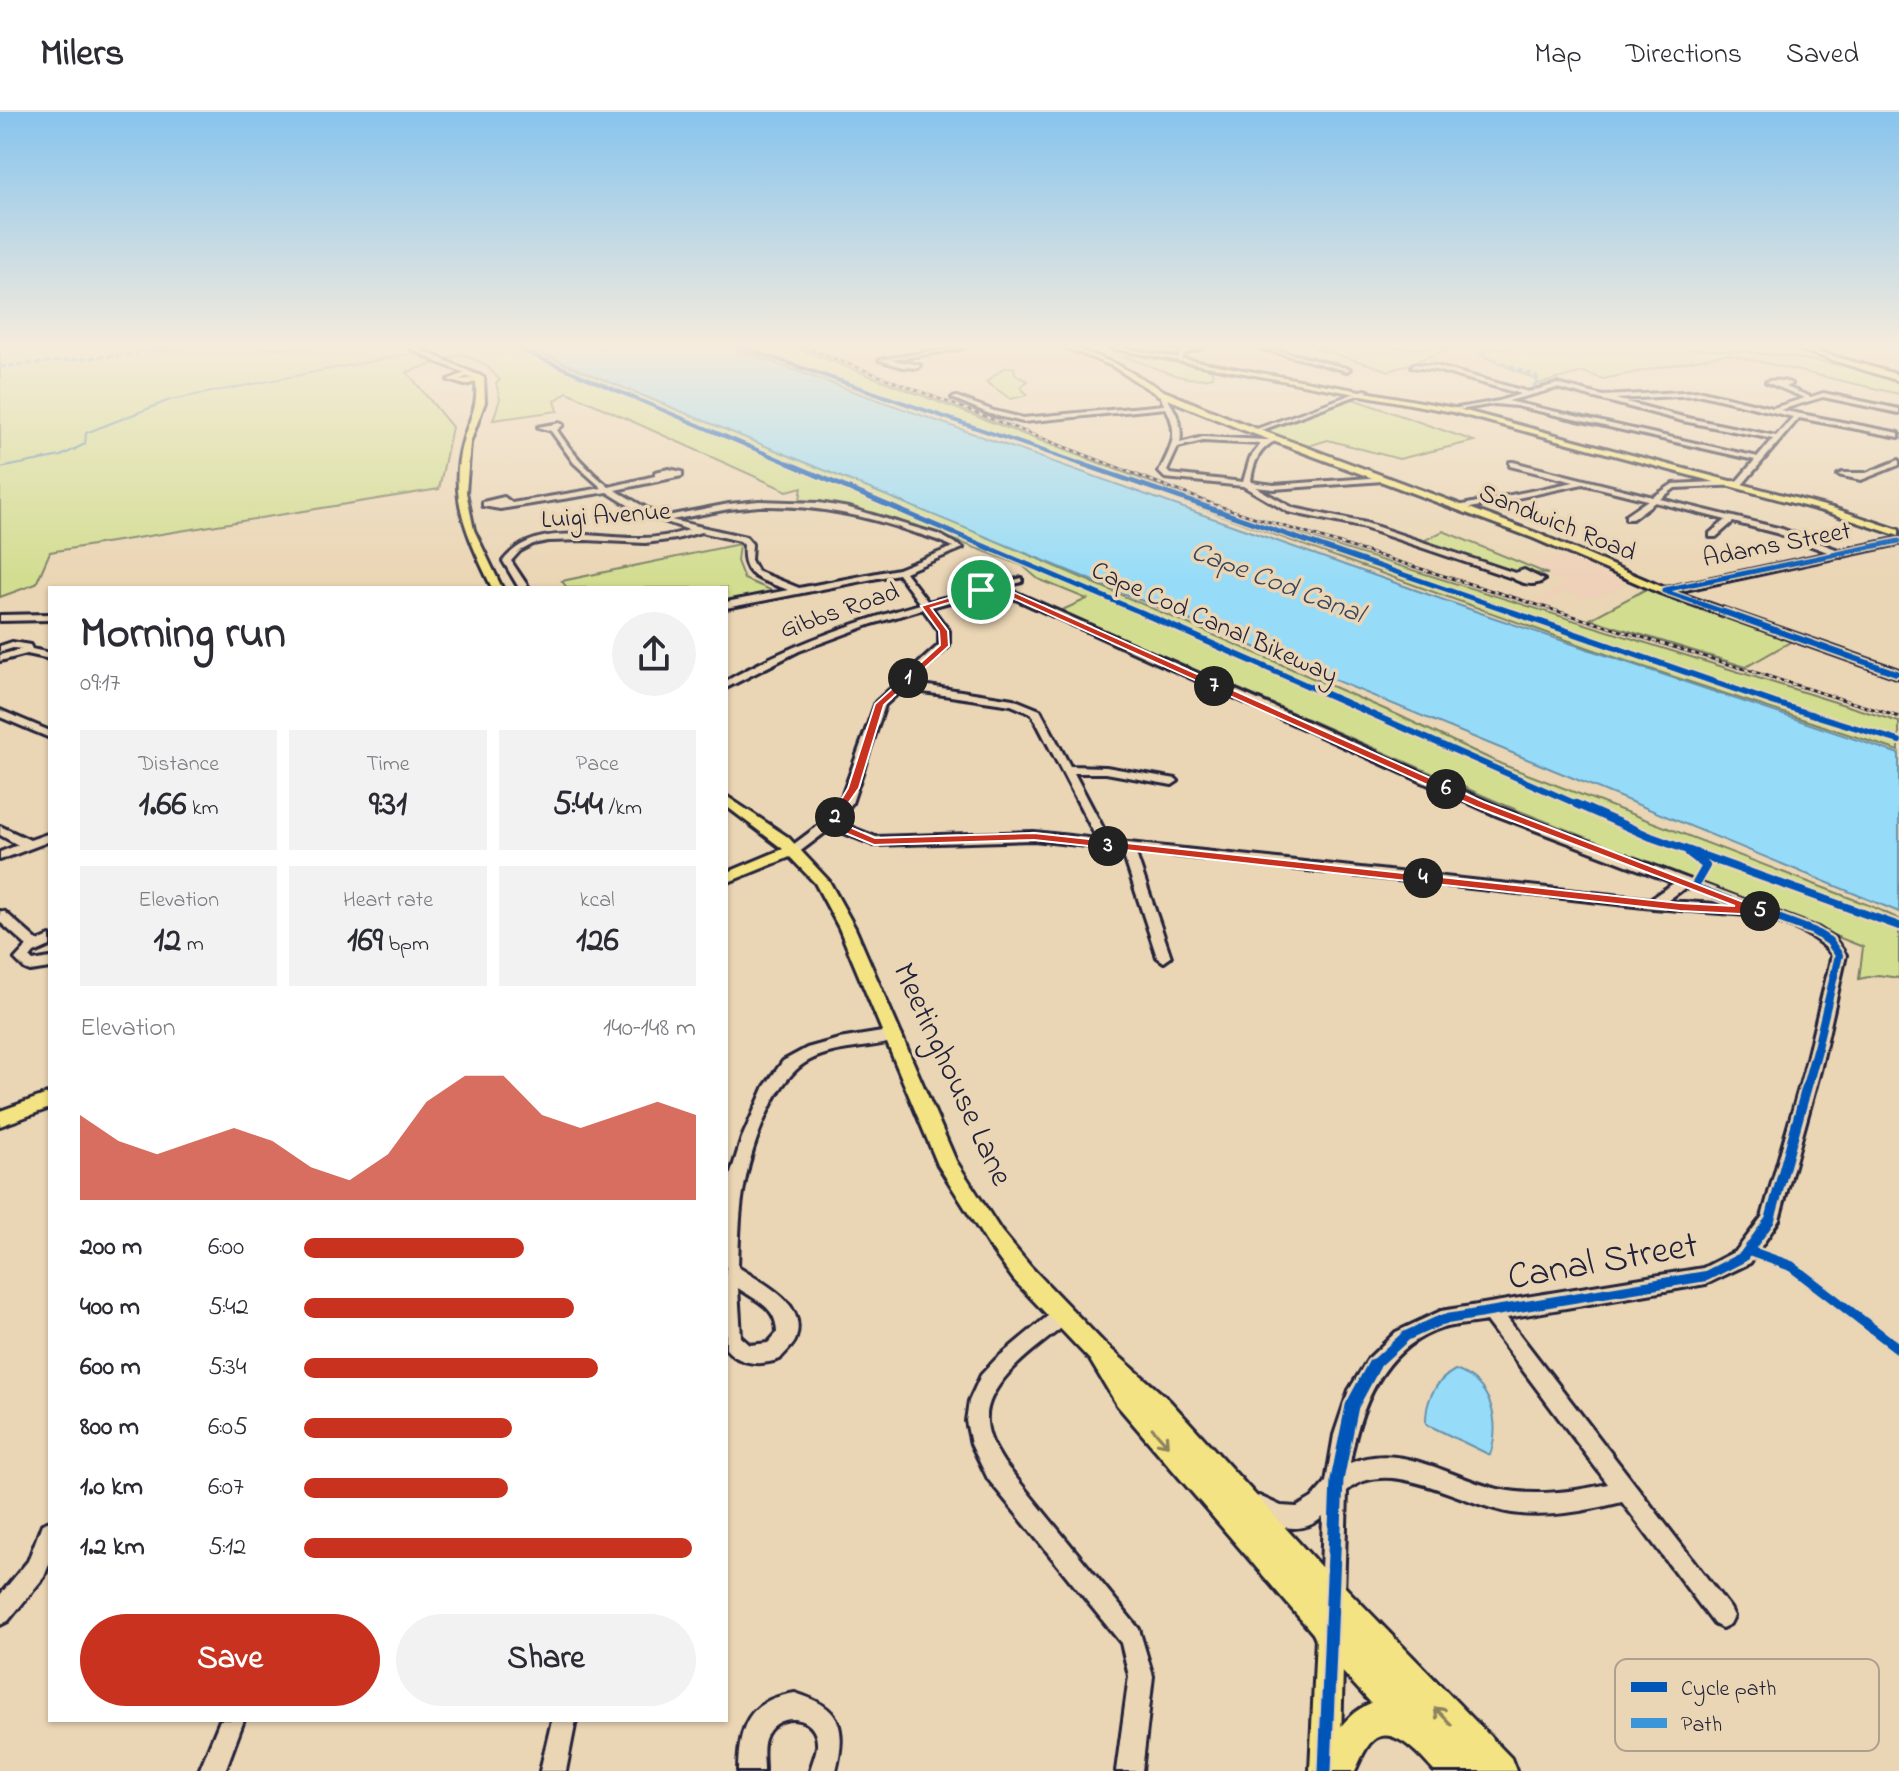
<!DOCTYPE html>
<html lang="en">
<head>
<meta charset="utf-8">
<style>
  :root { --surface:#fff; --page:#f2f2f3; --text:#2b2b33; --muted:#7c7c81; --line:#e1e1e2; --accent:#c8321e }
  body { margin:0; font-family:"Indie Flower",sans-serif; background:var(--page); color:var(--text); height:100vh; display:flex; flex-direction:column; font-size:30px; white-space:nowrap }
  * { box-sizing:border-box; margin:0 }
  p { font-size:26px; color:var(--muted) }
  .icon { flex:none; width:44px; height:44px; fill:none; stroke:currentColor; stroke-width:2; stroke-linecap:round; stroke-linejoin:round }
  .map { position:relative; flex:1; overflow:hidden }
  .side { position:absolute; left:48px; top:474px; width:680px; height:1136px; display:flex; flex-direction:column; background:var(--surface); border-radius:0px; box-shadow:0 2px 6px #0004 }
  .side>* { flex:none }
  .pin { position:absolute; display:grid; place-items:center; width:68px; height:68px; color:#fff; margin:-34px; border:4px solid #fff; border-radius:50%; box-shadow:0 2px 8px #0007 }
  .km { position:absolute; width:40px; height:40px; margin:-20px; border-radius:50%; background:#222; color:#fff; font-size:22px; line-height:40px; text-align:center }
  .round { display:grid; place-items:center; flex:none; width:84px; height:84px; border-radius:42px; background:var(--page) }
  .summary { display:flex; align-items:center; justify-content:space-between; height:136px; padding:0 32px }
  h1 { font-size:44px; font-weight:800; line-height:60px }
  .figures { display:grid; grid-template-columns:repeat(3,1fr); gap:12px; height:136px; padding:8px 32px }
  .figures div { display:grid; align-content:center; border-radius:0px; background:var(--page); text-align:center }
  .figures b { font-size:34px; font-weight:800 }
  .figures small { font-size:22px; font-weight:400 }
  .figures p { font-size:22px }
  .chart { height:224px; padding:16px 32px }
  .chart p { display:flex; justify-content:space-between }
  .chart svg { width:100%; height:144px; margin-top:8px; fill:var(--accent); opacity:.7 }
  .cta { display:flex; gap:16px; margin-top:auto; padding:16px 32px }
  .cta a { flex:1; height:92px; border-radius:48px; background:var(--accent); color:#fff; font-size:32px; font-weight:800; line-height:92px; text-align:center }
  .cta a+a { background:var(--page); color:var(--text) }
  ul { padding:0 32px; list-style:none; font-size:26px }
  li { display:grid; grid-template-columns:128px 96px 1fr; align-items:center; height:60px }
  li i { height:20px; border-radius:10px; background:var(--accent) }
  header { display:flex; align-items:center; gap:48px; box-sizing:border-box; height:112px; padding:0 40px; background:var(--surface); border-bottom:2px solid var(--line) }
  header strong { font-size:38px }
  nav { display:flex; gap:44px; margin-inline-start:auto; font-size:28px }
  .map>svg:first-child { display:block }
  .built { fill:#eed1b8 }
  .green { fill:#d2dd90; stroke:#7a8066; stroke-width:2 }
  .water { fill:#96dcf8; stroke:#6892ac; stroke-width:2 }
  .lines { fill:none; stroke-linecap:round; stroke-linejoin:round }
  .stream { stroke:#6892ac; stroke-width:2 }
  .minor-casing { stroke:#22223b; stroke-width:6 }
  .major-casing { stroke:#22223b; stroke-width:6 }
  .highway-casing { stroke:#22223b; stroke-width:6 }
  .minor { fill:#ead5b4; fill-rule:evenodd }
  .major { fill:#f4e382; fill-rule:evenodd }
  .highway { fill:#f4e382; fill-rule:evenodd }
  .rail-casing { stroke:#22223b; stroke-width:3 }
  .rail { stroke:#ead5b4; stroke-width:2; stroke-dasharray:4; stroke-linecap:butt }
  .quiet { stroke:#3b95d9; stroke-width:3; stroke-dasharray:6 3; stroke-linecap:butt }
  .cycleway-far5-casing { stroke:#ead5b4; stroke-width:6 }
  .cycleway-far4-casing { stroke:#ead5b4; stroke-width:8 }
  .cycleway-far3-casing { stroke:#ead5b4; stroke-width:10 }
  .cycleway-far2-casing { stroke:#ead5b4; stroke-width:13 }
  .cycleway-far1-casing { stroke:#ead5b4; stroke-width:15 }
  .cycleway-casing { stroke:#ead5b4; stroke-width:18 }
  .cycleway-far5 { stroke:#0057b8; stroke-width:4 }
  .cycleway-far4 { stroke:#0057b8; stroke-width:5 }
  .cycleway-far3 { stroke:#0057b8; stroke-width:6 }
  .cycleway-far2 { stroke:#0057b8; stroke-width:8 }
  .cycleway-far1 { stroke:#0057b8; stroke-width:10 }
  .cycleway { stroke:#0057b8; stroke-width:13 }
  .oneway { stroke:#8b825e }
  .route { fill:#c8321e; stroke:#fff; stroke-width:2; fill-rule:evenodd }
  .labels { text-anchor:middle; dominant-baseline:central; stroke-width:7; stroke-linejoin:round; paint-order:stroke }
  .far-street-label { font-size:26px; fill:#22223b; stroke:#ead5b4 }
  .far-water-label { font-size:28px; font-style:italic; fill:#394761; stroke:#ead5b4 }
  .street-label { font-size:32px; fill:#22223b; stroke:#ead5b4 }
  .near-street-label { font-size:38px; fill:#22223b; stroke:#ead5b4 }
  .key { fill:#ead5b4; stroke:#ae9f90; stroke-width:2 }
  .key-label { font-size:22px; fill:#22223b }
</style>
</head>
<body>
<header>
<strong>Milers</strong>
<nav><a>Map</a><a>Directions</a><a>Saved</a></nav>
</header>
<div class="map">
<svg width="1899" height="1659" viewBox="0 0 1899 1659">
  <rect width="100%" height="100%" fill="#ead5b4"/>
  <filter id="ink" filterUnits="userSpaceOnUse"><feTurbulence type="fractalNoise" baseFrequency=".0125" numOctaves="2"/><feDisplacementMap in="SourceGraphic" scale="16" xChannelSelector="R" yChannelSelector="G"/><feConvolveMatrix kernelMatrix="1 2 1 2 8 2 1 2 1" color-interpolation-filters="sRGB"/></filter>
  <g filter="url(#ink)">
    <!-- built -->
    <path class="built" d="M1567,440L1629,470L1601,484L1580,485L1564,479L1542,493L1534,491L1566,471L1530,454Z"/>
    <!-- green -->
    <g class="green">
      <path d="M0,236H528L962,414L1398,603L1501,652L1871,794L1899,807V866L1878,863L1859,867L1863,835L1507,694L1060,499L1087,487L1038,467L1023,454C950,427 877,394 800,388L802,375L787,379L567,280L555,289L558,299L493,308L500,287L496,271L500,268L486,253L463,242L407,260L452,315L439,377L50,440L36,472L0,485Z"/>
      <path d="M736,236H797L1230,401L1899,610V639L1614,545L1081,353Z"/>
      <path d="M1315,236H1452L1390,259Z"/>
      <path d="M1491,236C1626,236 1768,228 1899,268V282L1726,242L1603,267L1583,260L1534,273L1537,269L1533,266L1481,243Z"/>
      <path d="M1137,242L1203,254L1211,256L1213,265C1183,273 1152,253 1125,245Z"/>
      <path d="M1014,255L1015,263L1028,269L1020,275L1028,283L1011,287L986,270L1004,256Z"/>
      <path d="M1353,287L1474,329L1399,347L1328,328L1305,335L1263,320Z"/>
      <path d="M1443,419L1548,462L1508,460L1421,430Z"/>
      <path d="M739,432L737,449L744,467L773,479L726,490V476H567L562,469Z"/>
      <path d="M1646,477L1792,529L1746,555L1590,507Z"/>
    </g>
    <!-- water -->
    <g class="water">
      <path d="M527,236H731L1492,505L1899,642V800Z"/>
      <path d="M1455,1258C1492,1270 1501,1310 1490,1343L1426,1312C1425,1289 1435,1269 1455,1258Z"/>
    </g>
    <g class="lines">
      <!-- stream -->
      <g class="stream">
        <path d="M430,238L441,236"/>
        <path d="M0,356L61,344L85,332L86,321L170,288L414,241"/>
      </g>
      <defs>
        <g id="minor">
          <path d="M410,236H417L480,264L475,265L435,249Z"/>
          <path d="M953,236H965L891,248L920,253L918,256L903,255L879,248Z"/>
          <path d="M1194,236H1202L1185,241L1181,248H1177L1181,239Z"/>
          <path d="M1260,236H1268L1350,257L1347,259Z"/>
          <path d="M1414,252L1436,254L1528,280L1557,272L1603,284L1702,279L1773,296L1805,286L1766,270C1772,267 1786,269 1792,272L1786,275L1811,285L1823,281L1899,297V301L1823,285L1780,298L1899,321V325L1799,306L1742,373L1675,376L1660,387L1782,417L1844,440L1845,442L1841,445L1776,421L1733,410L1716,425H1710V421L1726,408L1655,390L1632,407H1626V403L1648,388L1583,372L1461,398H1458V394L1574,370L1510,354V350H1513L1653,385L1673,372L1737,369L1755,348L1516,294L1494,292L1452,299V297L1499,289L1521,282L1436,258L1412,255ZM1557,276L1683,309L1773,327L1758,345L1508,289ZM1702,283L1793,305L1776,324L1683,305L1615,287Z"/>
          <path d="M1364,278L1369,279L1256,320L1251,319Z"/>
          <path d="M1159,280H1163C1173,295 1184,310 1180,331L1203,325L1266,328L1277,326V328C1259,336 1253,351 1251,370L1274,373L1383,365L1387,367L1383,369L1274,377L1255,375L1293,396L1366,411L1515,461L1524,458L1544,468C1534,475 1523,472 1512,466L1361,415L1288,400L1243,374L1165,366L1159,360C1171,335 1180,323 1166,296L1023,310L990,302L952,286L957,285L994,299L1023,306L1164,293ZM1203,329L1261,332L1250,346L1243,370L1170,362L1167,359L1178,335Z"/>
          <path d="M560,311L563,313L557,318C571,340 588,358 609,375L655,364V360L669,357L682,360V364L615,378L662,405L729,392L759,389L819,391L849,396L940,423L963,436L905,460L928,490L1022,466V470L999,476L1017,481L1506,698L1818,816L1834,826L1846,843L1820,959L1779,1108L1750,1151L1706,1172L1507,1206L1730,1496L1734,1504L1730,1512L1722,1516L1714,1512L1622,1390C1586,1399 1549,1406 1512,1401C1464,1394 1389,1342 1347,1379L1344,1485L1340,1493L1332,1497L1324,1493L1320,1485L1323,1405C1299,1425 1276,1414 1251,1403L1248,1395L1251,1387L1259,1384L1281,1394L1297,1395L1312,1386L1326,1370L1334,1323L1349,1278L1369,1246L1396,1220L1441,1199L1703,1156L1736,1139L1762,1105L1804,959L1832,843C1814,819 1781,812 1753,801L1748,803L1653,796L1135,739L1171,845L1164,850L1157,845L1122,738L1034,728L874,733L831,716L798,741H790L788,738L790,735L826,708L840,690L876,590L939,533V519L923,497L872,512L799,539L726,576V569C787,534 852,511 920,492L898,462L726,496V490L788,478C761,467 741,467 744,433L740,429L701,420L676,427L645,431L586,428L548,429L533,432L520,439L511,449L529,476H519L503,449C535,408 594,427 640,426C656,426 673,423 689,418L641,401L607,380L500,397L483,394V390L504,385L512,391L602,376L574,351L551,319L538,315ZM759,394C813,393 862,402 912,420C926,424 940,428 953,435L898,457L799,476L757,459L751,448L752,432L746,425L671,408L729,397ZM983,481H995L1011,485L1498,704L1674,771L1650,787L1110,729L1074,661H1106L1172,673L1178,669L1176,667L1106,655L1070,654L1040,598L1013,587L909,571L949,534V519L931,495ZM903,577L1011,593L1032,602L1097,727L1034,720L876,725L838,710L852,691L885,593ZM1686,775L1733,793L1667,789ZM1486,1209L1608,1372C1572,1380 1535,1385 1498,1377C1450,1366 1401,1329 1350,1351C1360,1294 1383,1235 1443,1216C1457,1212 1472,1212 1486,1209Z"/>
          <path d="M1899,348V353L1861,368L1838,363L1842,361H1866Z"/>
          <path d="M50,502V508L0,509V503Z"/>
          <path d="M12,530L30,533L32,537L50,541V547L27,542L0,549V543L22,537L13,536L0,540V534Z"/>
          <path d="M0,598L50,619V626L0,605Z"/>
          <path d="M0,714L30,728L50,721V729L0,748V740L18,733L0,723Z"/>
          <path d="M0,799L5,800L38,829L50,824V834L34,841L30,846L33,849L50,846V856L30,859L25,857L15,847L27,834L0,810Z"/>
          <path d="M894,918L899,920L902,924L899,928C870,937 838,934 810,948C775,965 752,1033 745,1070C739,1097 739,1127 738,1155C762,1171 807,1190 796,1226C794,1234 785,1240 780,1247C761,1254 740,1253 726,1237V1077L742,1026L765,974L783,949L807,936L839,927ZM738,1176C757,1189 777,1195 777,1221L768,1231L750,1233L741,1225Z"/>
          <path d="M1062,1195L1069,1198L1072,1204L1069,1210C1041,1233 983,1270 987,1310C988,1326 996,1338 1004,1351L1139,1517L1153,1564L1142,1659H1116L1129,1564L1121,1531L988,1367L971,1332L966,1309L969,1289L981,1263L996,1247L1055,1198Z"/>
          <path d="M50,1409V1450L44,1465L8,1509L0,1513V1483L28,1449L42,1412Z"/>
          <path d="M795,1581C841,1595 847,1614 836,1659H810C812,1651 816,1642 817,1634C819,1601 775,1598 765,1627C762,1636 764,1649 764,1659H738C739,1615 747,1588 795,1581Z"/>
          <path d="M220,1608H244L225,1659H199Z"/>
          <path d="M552,1608H576L566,1659H540Z"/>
        </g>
        <g id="major">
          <path d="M1067,236H1075L1116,252L1164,279L1244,312L1539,422L1665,476L1899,426V432L1676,480L1899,558V566L1660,481L1533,426L1238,316L1158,283L1112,254Z"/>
          <path d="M1110,236H1122L1454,296L1836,397L1899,418V424L1830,401L1453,300Z"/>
          <path d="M465,261L479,263L484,266L485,290L470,331L466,380L474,418L502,476H492C469,427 447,385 463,329C470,304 478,297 476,270L465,273L448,268ZM466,265L474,266L459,268Z"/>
          <path d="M726,684L788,725L829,769L855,816L956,1049L1001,1119L1030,1154L1105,1232L1169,1288L1341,1477L1345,1490L1341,1499L1332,1503L1344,1521L1340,1659H1310L1316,1525L1117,1293L1090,1248L1014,1168L987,1131L938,1053L839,816L815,771L790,745L726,771V761L783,737L726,694Z"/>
          <path d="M50,981V996L0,1014V999Z"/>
        </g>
        <g id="highway">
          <path d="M1794,236H1805L1899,263V269Z"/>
          <path d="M1332,1469L1344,1474L1511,1646L1516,1659H1434C1423,1647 1396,1614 1376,1626C1366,1632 1360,1649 1355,1659H1318C1330,1630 1341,1604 1371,1591L1318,1533L1313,1521L1318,1509L1327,1505L1315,1486L1320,1474Z"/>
        </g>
      </defs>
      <!-- minor casing -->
      <use href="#minor" class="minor-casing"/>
      <!-- major casing -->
      <use href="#major" class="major-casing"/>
      <!-- highway casing -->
      <use href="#highway" class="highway-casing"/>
      <!-- minor -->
      <use href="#minor" class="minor"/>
      <!-- major -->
      <use href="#major" class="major"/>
      <!-- highway -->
      <use href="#highway" class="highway"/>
      <defs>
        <path id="rail" d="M807,236L1215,393L1899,605"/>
      </defs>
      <!-- rail casing -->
      <use href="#rail" class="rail-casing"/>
      <!-- rail -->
      <use href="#rail" class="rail"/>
      <!-- quiet -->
      <g class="quiet">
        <path d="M1494,236L1481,242L1536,264L1539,270L1533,275L1535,278"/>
        <path d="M1530,236H1548"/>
        <path d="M1887,236L1899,239"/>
        <path d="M0,238L5,236"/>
        <path d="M0,255L188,236"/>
      </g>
      <defs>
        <g id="cycleway-far5">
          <path d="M516,236L793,353"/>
          <path d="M745,236L1084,353"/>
        </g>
        <g id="cycleway-far4">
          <path d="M788,351L1145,502"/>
          <path d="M1079,351L1518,502"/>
          <path d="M1664,478L1899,429"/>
          <path d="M1664,479L1730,502"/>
        </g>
        <g id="cycleway-far3">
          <path d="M1140,500L1581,694"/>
          <path d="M1512,500L1775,591L1899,629"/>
          <path d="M1724,500L1896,561"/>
        </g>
        <g id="cycleway-far2">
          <path d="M1576,692L1651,725L1899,814"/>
          <path d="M1689,741L1706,754L1694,775L1813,819L1829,829L1839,843L1816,940"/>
        </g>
        <g id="cycleway-far1">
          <path d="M1749,1139L1791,1154L1899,1237"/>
          <path d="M1372,1255L1406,1224L1441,1208L1706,1164L1743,1145L1770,1108L1817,938"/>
        </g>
        <path id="cycleway" d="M1325,1659L1337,1368L1352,1294L1374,1253"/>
      </defs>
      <!-- cycleway-far5 casing -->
      <use href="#cycleway-far5" class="cycleway-far5-casing"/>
      <!-- cycleway-far4 casing -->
      <use href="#cycleway-far4" class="cycleway-far4-casing"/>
      <!-- cycleway-far3 casing -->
      <use href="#cycleway-far3" class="cycleway-far3-casing"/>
      <!-- cycleway-far2 casing -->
      <use href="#cycleway-far2" class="cycleway-far2-casing"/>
      <!-- cycleway-far1 casing -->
      <use href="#cycleway-far1" class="cycleway-far1-casing"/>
      <!-- cycleway casing -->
      <use href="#cycleway" class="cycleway-casing"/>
      <!-- cycleway-far5 -->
      <use href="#cycleway-far5" class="cycleway-far5"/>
      <!-- cycleway-far4 -->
      <use href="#cycleway-far4" class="cycleway-far4"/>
      <!-- cycleway-far3 -->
      <use href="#cycleway-far3" class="cycleway-far3"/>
      <!-- cycleway-far2 -->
      <use href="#cycleway-far2" class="cycleway-far2"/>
      <!-- cycleway-far1 -->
      <use href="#cycleway-far1" class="cycleway-far1"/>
      <!-- cycleway -->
      <use href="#cycleway" class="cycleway"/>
    </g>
    <!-- one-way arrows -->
    <defs><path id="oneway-shaft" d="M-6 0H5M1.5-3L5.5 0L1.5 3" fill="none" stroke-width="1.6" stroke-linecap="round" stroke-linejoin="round" transform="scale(2)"/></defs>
    <g class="oneway">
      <use href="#oneway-shaft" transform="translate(1160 1325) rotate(49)"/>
      <use href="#oneway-shaft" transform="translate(1443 1604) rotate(-134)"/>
    </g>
  </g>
  <!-- sky -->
  <linearGradient id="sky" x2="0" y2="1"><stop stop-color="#87c4ee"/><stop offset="0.5" stop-color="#f6ecdd"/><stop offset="1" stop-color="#f6ecdd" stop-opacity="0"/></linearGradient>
  <rect width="1899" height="468" fill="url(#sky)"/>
  <!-- route -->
  <path class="route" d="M981,476L1011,479L1484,690L1767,799L1761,803L1680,799L1034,728L874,733L826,713L848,676L875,592L940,533L939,519L921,494ZM981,481L1006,483L1476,695L1735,794L1680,791L1034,721L875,726L836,709L859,676L884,593L949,534L948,519L931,496Z"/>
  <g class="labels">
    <!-- far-street labels -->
    <g class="far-street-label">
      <text transform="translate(606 405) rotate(-4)">Luigi Avenue</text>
      <text transform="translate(1557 412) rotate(22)">Sandwich Road</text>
      <text transform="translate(1777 434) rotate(-11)">Adams Street</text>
      <text transform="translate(840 500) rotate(-19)">Gibbs Road</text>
      <text transform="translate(1214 512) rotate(24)">Cape Cod Canal Bikeway</text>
    </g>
    <!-- far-water labels -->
    <g class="far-water-label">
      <text transform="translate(1277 472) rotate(21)">Cape Cod Canal</text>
    </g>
    <!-- street labels -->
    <g class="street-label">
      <text transform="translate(951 963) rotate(65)">Meetinghouse Lane</text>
    </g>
    <!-- near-street labels -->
    <g class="near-street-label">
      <text transform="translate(1603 1151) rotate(-10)">Canal Street</text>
    </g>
  </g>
  <!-- legend -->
  <rect x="1615" y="1547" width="264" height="92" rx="12" class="key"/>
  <rect x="1631" y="1570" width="36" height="10" fill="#0057b8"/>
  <rect x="1631" y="1606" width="36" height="10" fill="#3b95d9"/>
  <g class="key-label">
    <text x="1681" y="1583">Cycle path</text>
    <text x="1681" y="1619">Path</text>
  </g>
</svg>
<div class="pin" style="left:981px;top:478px;background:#1e9e55"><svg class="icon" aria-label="arrive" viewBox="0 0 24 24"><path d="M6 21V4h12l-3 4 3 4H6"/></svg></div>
<b class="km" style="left:908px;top:566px">1</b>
<b class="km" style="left:835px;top:705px">2</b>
<b class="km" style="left:1108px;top:734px">3</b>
<b class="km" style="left:1423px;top:766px">4</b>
<b class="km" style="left:1760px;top:799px">5</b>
<b class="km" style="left:1446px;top:677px">6</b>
<b class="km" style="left:1214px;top:574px">7</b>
<section class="side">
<div class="summary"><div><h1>Morning run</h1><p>09:17</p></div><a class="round"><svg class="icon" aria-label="share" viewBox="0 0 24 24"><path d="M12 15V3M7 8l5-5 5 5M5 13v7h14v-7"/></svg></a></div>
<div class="figures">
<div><p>Distance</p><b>1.66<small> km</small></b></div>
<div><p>Time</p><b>9:31</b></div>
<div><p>Pace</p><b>5:44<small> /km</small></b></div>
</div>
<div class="figures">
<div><p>Elevation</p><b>12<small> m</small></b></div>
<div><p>Heart rate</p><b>169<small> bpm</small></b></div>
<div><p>kcal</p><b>126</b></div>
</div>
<div class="chart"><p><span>Elevation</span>140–148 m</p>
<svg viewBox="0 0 160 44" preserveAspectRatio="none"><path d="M0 44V18L10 26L20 30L30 26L40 22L50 26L60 34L70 38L80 30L90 14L100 6L110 6L120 18L130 22L140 18L150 14L160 18V44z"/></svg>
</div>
<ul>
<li><b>200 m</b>6:00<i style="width:56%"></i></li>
<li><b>400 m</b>5:42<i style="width:69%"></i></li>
<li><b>600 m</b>5:34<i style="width:75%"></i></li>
<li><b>800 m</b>6:05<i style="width:53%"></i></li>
<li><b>1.0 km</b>6:07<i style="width:52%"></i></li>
<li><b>1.2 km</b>5:12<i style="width:99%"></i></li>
</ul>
<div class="cta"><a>Save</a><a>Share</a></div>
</section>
</div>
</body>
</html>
